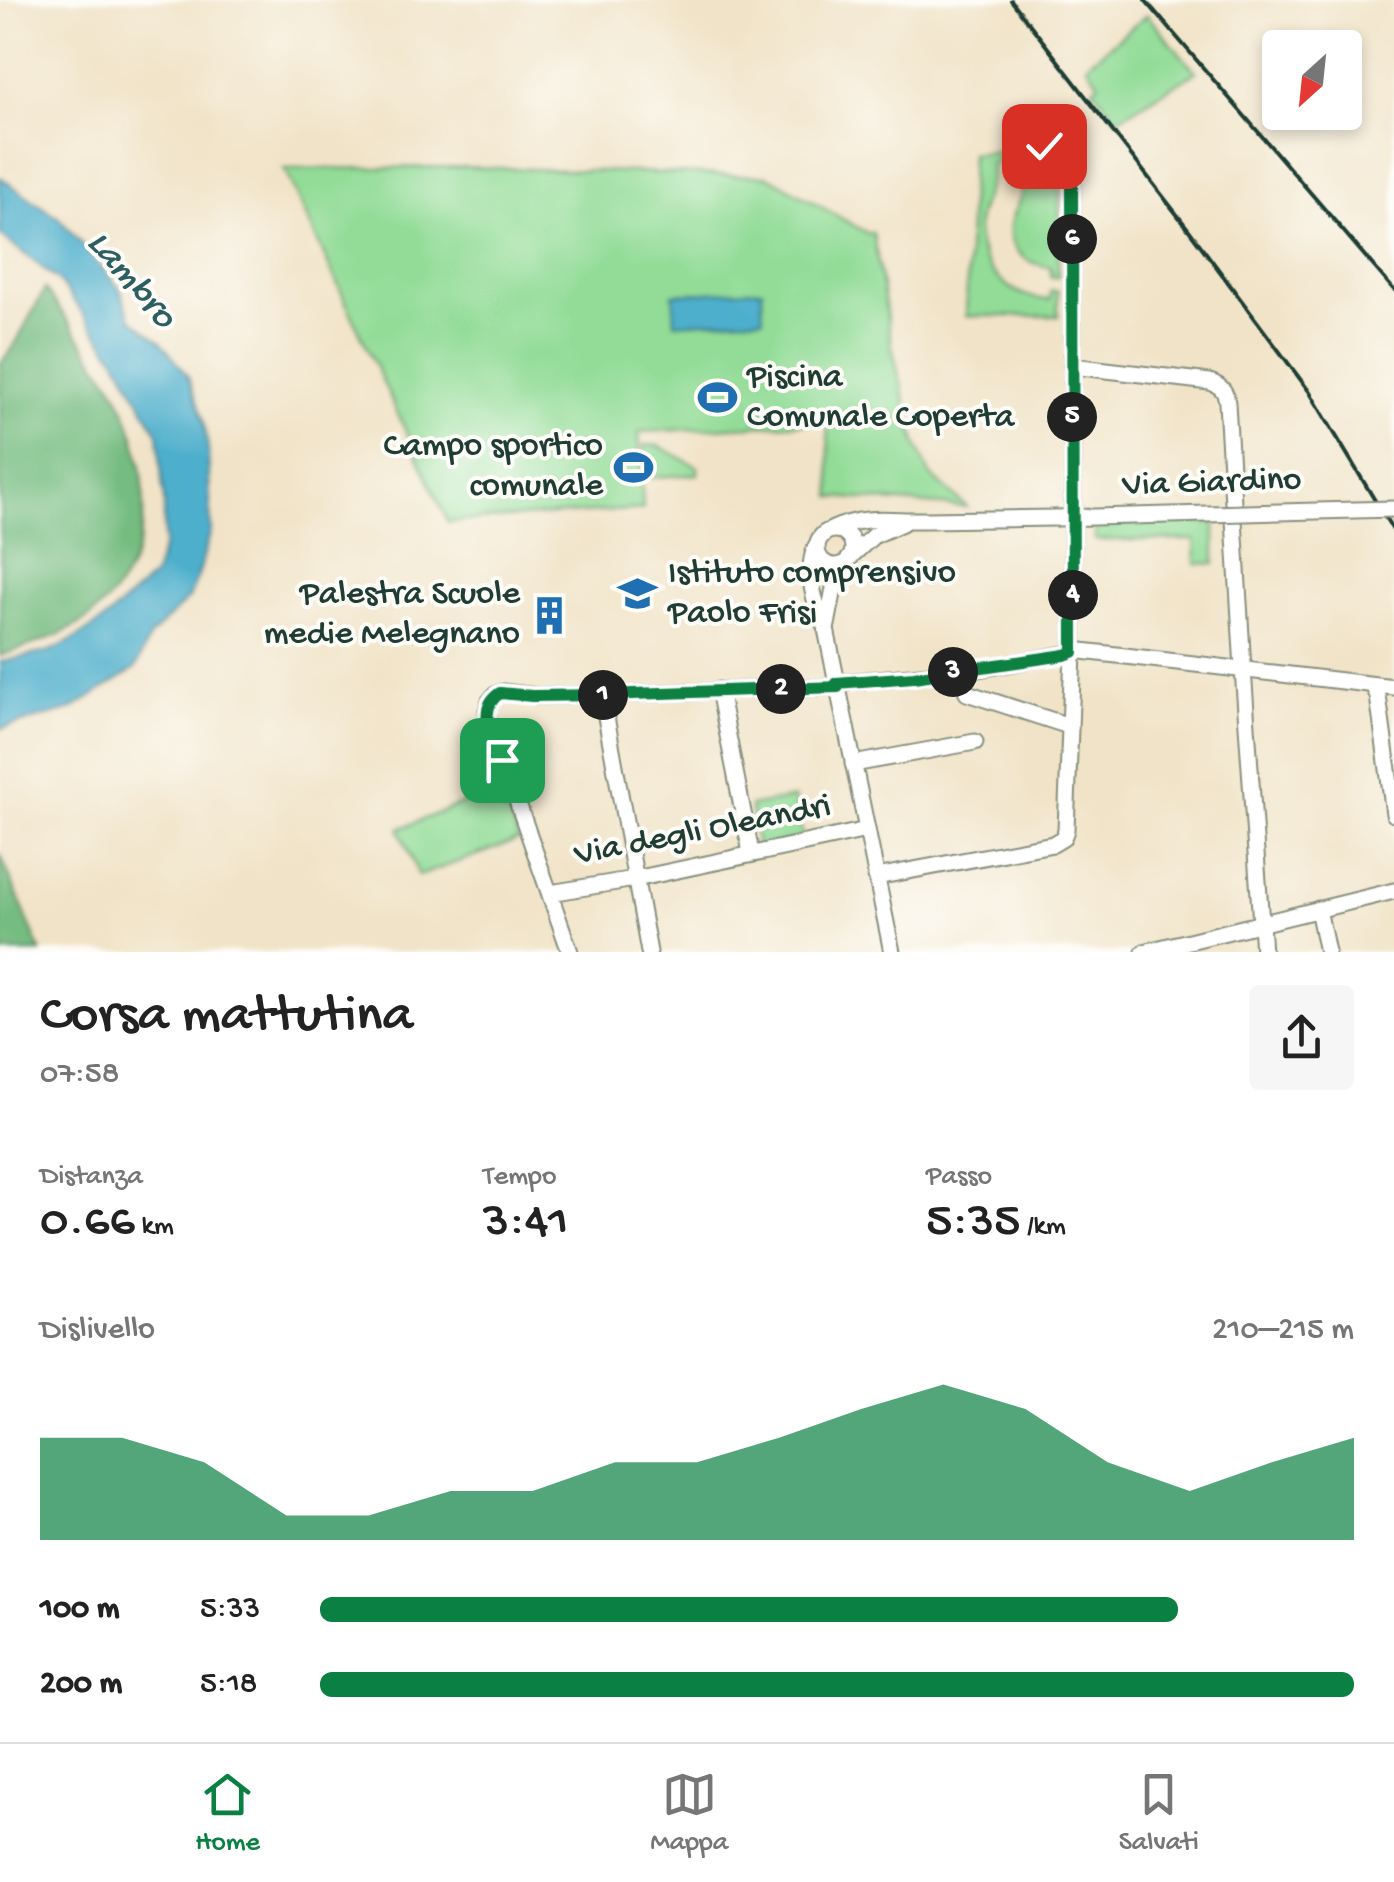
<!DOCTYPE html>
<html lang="it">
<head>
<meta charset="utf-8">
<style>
  :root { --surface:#fff; --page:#f6f6f6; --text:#222; --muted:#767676; --line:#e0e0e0; --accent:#0b8043 }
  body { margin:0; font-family:"Gochi Hand",sans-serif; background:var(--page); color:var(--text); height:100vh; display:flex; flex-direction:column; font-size:38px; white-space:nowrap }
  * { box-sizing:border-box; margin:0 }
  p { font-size:32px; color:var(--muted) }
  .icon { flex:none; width:55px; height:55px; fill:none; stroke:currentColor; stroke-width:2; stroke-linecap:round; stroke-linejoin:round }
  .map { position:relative; height:952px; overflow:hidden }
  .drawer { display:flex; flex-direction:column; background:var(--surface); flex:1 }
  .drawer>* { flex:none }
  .needle { width:65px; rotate:207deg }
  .buttons { position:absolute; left:1262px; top:30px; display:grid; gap:20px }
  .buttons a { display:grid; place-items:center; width:100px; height:100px; border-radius:10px; background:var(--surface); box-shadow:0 5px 15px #0003; font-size:50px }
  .pin { position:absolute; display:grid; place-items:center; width:85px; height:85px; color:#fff; margin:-42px; border-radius:20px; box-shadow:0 5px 15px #0006 }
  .km { position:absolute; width:50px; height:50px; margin:-25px; border-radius:50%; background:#222; color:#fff; font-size:28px; line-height:50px; text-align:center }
  .round { display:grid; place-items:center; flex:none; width:105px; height:105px; border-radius:10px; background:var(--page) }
  .overview { display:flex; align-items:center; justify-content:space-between; height:170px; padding:0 40px }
  h1 { font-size:55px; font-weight:600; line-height:75px }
  .figures { display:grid; grid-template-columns:repeat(3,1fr); gap:15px; height:170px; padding:10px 40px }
  .figures div { display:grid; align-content:center }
  .figures b { font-size:50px; font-weight:600 }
  .figures small { font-size:28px; font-weight:400 }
  .figures p { font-size:28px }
  .chart { height:280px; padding:20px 40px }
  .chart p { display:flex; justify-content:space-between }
  .chart svg { width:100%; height:180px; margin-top:10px; fill:var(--accent); opacity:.7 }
  ul { padding:0 40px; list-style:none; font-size:32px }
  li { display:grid; grid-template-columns:160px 120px 1fr; align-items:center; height:75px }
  li i { height:25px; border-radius:12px; background:var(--accent) }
  .tabs { display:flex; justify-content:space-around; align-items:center; height:140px; border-top:2px solid var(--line); background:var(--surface); font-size:28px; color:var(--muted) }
  .tabs a { display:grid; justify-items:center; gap:5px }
  .tabs .current { color:var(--accent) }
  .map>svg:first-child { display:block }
  .green { fill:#92dc97; stroke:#588c66; stroke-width:2.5 }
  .forest { fill:#75bc80; stroke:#4a7c5a; stroke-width:2.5 }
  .water { fill:#4dafcc; stroke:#367680; stroke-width:2.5 }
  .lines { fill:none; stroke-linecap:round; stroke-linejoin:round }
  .minor-casing { stroke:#88907e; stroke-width:19 }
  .minor { stroke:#fff; stroke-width:15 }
  .rail { stroke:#1f3d34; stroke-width:4 }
  .minor-bridge-casing { stroke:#88907e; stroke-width:19; stroke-linecap:butt }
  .minor-bridge { stroke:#fff; stroke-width:15 }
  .route-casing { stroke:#fff; stroke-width:20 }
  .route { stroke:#0b8043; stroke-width:12 }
  .labels { text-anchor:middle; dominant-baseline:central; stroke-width:8; stroke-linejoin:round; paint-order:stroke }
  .poi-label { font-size:35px; fill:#1f3d34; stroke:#fdfcf7; text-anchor:start }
  .street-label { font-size:35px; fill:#1f3d34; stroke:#fdfcf7 }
  .water-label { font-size:38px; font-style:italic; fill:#2d5f62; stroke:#fdfcf7 }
</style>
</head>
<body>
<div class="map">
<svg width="1394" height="952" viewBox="0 0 1394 952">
  <rect width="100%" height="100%" fill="#fdfcf7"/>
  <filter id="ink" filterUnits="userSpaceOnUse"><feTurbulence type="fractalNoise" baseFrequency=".01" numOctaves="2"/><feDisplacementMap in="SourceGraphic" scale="20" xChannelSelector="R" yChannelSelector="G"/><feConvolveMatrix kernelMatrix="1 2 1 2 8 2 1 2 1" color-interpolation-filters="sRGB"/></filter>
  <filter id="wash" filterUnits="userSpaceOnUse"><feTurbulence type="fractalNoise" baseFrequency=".0048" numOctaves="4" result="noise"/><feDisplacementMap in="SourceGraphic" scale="40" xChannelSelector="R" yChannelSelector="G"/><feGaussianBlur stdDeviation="2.25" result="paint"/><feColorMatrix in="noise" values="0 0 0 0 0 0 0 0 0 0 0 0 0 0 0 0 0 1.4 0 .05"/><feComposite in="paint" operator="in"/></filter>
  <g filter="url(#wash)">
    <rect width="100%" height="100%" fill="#f1e3c7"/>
    <!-- green -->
    <g class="green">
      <path d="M1147,15L1196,72L1117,119L1093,88L1099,83L1086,65Z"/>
      <path d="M1029,148C1031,177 1049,168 1060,185L1058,277H1051V267C1029,265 1007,251 1010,226C1011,218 1015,211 1018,203C1025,188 1025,172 1020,156L991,164C993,191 979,202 977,224C975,267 1010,298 1050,300L1051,291H1058V316H966L971,154Z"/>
      <path d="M464,167L768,176L867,233H873L892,347L916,443L930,475L967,507L832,497L827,422L639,432L643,509L448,522L284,169Z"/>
      <path d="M644,445L659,446L698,467V474L645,478Z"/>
      <path d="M1215,522V564L1196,563L1195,540H1095V524Z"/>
      <path d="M501,788L519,840L419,876L399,829Z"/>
      <path d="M794,798L803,838L757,848L750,806Z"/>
    </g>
    <!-- forest -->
    <g class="forest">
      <path d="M45,289C62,312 78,335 94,359C102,371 113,384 119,397C151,466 160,556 97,611C71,634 33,644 0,656V364L14,346Z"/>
      <path d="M0,854L41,952H0Z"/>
    </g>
    <!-- water -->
    <g class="water">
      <path d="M0,177L60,219L120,289L131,318L161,342L188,376L204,421L208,448L211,530L198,576L189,598L150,636L135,669L72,709L0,729V662L50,651L78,637L106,619L154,575L164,543V503L158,434L117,360L58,280L0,235Z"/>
      <path d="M762,289L763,318L675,323L673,294Z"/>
    </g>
  </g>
  <g filter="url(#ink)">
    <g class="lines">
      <defs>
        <g id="minor">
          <path d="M1072,366L1210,382C1222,386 1226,392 1227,403L1243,669L1263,952"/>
          <path d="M833,529C867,514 891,521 927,520C970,519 1013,519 1056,518"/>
          <circle cx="835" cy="548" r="18"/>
          <path d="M816,546C804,573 815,604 826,629L892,952"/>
          <path d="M851,556L873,536L902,523"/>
          <path d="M827,625L835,583L848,560"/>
          <path d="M836,683L973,670L1082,651L1394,687"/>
          <path d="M1373,685L1378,696L1394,814"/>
          <path d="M719,690L751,853"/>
          <path d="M967,693L1069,726"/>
          <path d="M602,695L649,952"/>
          <path d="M853,764L975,742"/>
          <path d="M876,877L1053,844L1063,838L1066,830L1073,652L1072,178C1076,161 1078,149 1062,138C1054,137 1050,139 1045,145V157L1065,171L1072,178"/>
          <path d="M550,893L635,879L867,830"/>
          <path d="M1318,909L1327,952"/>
          <path d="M570,952L488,718L487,711L490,701L495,695L503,692L537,696L602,695L837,687"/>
          <path d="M1144,952L1394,891"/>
        </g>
      </defs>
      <!-- minor casing -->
      <use href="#minor" class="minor-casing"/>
      <!-- minor -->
      <use href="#minor" class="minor"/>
      <!-- rail -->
      <g class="rail">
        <path d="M1011,0L1189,230L1309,391L1394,532"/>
        <path d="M1145,0L1394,290"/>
      </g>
      <defs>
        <path id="minor-bridge" d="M1056,518L1394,509"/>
      </defs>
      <!-- minor-bridge casing -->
      <use href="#minor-bridge" class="minor-bridge-casing"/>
      <!-- minor-bridge -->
      <use href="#minor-bridge" class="minor-bridge"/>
    </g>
  </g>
  <g class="lines" filter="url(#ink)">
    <defs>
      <path id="route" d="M502,760C494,737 475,710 500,693L532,696L602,695L838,687L836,683L914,677L1065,655L1073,652L1072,178L1066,171L1045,157L1044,146"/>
    </defs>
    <!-- route casing -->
    <use href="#route" class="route-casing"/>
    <!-- route -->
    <use href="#route" class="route"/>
  </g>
  <!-- icons -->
  <defs>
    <symbol id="stadium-bare" viewBox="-9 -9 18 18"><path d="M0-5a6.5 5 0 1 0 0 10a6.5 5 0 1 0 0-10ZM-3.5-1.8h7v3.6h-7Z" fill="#1f6fb2" stroke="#fdfcf7" stroke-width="2.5" paint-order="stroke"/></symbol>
    <symbol id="school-bare" viewBox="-9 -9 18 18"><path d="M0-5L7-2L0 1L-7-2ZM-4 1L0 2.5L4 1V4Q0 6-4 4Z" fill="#1f6fb2" stroke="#fdfcf7" stroke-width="2.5" paint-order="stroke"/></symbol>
    <symbol id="building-bare" viewBox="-9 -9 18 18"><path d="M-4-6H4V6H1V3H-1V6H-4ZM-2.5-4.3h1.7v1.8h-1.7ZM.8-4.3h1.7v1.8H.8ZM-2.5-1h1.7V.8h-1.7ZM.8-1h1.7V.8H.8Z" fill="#1f6fb2" stroke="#fdfcf7" stroke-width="2.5" paint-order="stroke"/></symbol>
  </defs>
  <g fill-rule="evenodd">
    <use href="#stadium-bare" x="690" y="370" width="55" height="55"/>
    <use href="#stadium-bare" x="606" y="440" width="55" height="55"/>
    <use href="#school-bare" x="610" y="566" width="55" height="55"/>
    <use href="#building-bare" x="522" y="588" width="55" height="55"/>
  </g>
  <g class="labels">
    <!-- poi labels -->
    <g class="poi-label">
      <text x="747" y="378">Piscina<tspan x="747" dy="40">Comunale Coperta</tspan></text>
      <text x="603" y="447" text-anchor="end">Campo sportico<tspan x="603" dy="40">comunale</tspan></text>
      <text x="668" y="574">Istituto comprensivo<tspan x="668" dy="40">Paolo Frisi</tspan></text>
      <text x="520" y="595" text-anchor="end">Palestra Scuole<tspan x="520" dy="40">medie Melegnano</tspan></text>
    </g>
    <!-- street labels -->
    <g class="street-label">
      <text transform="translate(1212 484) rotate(-2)">Via Giardino</text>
      <text transform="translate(703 832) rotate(-11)">Via degli Oleandri</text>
    </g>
    <!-- water labels -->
    <g class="water-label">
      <text transform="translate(130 281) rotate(49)">Lambro</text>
    </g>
  </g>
</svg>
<div class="buttons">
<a><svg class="needle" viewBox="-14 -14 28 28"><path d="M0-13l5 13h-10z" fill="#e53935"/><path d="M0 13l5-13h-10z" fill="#767676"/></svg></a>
</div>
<div class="pin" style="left:502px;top:760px;background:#1e9e55"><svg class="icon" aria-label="arrive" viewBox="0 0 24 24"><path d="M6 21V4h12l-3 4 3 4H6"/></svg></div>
<div class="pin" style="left:1044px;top:146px;background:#d93025"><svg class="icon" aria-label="check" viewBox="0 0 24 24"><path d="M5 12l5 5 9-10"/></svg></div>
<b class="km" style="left:603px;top:695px">1</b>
<b class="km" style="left:781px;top:689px">2</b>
<b class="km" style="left:953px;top:672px">3</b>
<b class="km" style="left:1073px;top:595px">4</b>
<b class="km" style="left:1072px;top:417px">5</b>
<b class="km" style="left:1072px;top:239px">6</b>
</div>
<section class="drawer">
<div class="overview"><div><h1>Corsa mattutina</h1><p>07:58</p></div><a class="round"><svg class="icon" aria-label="share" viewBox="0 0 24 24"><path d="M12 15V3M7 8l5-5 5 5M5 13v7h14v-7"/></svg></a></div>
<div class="figures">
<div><p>Distanza</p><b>0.66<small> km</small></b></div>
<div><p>Tempo</p><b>3:41</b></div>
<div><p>Passo</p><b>5:35<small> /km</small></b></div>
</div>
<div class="chart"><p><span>Dislivello</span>210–215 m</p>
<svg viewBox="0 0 160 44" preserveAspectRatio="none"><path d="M0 44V19L10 19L20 25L30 38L40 38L50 32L60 32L70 25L80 25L90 19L100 12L110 6L120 12L130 25L140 32L150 25L160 19V44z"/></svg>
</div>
<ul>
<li><b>100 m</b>5:33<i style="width:83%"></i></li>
<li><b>200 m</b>5:18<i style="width:100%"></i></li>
</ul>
</section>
<nav class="tabs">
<a class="current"><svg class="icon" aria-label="home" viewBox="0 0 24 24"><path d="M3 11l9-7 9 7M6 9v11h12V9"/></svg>Home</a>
<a><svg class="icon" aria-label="map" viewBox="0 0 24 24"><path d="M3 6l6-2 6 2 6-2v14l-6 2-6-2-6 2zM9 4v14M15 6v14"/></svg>Mappa</a>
<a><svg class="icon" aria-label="saved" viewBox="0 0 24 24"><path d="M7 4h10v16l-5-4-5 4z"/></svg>Salvati</a>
</nav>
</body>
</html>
